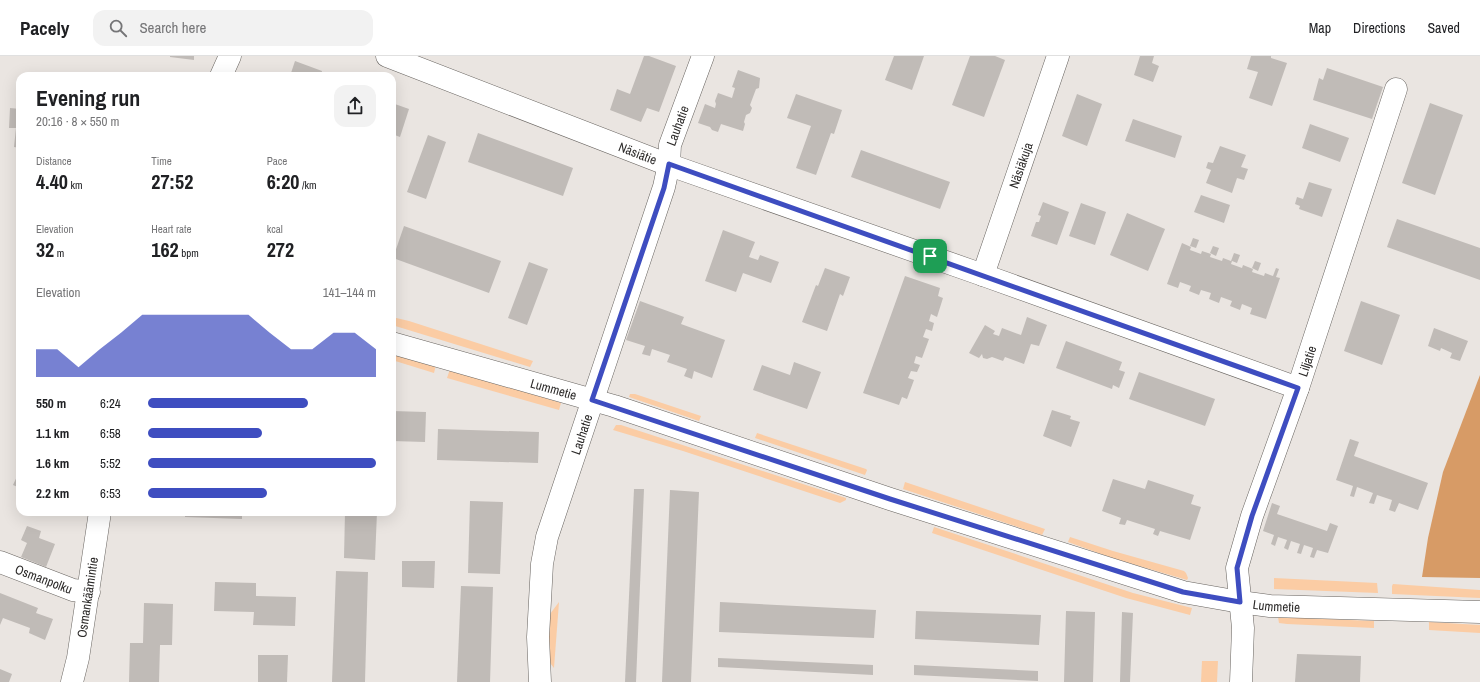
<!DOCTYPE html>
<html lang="en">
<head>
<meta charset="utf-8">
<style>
  :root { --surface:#fff; --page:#f2f2f2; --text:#202124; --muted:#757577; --line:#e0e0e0; --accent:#3e4dc0 }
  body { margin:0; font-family:"Archivo Narrow",sans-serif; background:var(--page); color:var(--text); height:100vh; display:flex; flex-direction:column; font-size:15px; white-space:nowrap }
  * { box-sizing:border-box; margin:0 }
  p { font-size:13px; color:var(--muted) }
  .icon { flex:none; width:22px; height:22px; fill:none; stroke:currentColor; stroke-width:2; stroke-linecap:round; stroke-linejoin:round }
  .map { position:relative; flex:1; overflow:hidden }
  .panel { position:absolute; left:16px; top:16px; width:380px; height:444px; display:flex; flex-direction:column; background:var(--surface); border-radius:12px; box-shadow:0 4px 16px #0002 }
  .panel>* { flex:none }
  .pin { position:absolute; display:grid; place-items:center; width:34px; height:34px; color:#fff; margin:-17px; border-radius:8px; box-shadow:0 2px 6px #0006 }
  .round { display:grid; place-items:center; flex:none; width:42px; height:42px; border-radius:12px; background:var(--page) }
  .summary { display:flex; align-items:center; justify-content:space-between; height:68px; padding:0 20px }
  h1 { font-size:22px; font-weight:700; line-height:30px }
  .metrics { display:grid; grid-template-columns:repeat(3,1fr); gap:6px; height:68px; padding:4px 20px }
  .metrics div { display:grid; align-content:center }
  .metrics b { font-size:20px; font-weight:700 }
  .metrics small { font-size:11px; font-weight:400 }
  .metrics p { font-size:11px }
  .chart { height:112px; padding:8px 20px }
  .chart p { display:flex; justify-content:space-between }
  .chart svg { width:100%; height:72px; margin-top:4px; fill:var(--accent); opacity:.7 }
  ul { padding:0 20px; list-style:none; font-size:13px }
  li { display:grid; grid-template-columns:64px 48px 1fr; align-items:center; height:30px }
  li i { height:10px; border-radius:5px; background:var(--accent) }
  header { display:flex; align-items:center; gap:24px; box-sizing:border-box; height:56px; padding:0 20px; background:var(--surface); border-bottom:1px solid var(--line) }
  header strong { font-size:19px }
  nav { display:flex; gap:22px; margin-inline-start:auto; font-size:14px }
  .search { width:280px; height:36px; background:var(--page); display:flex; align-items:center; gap:10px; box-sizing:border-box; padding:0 14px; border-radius:12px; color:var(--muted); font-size:15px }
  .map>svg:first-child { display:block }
  .green { fill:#fbcca4 }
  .forest { fill:#d79b66 }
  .building { fill:#c0bbb7 }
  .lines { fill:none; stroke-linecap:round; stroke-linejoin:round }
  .minor-casing { stroke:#686460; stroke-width:23 }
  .minor { stroke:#fff; stroke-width:22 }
  .route-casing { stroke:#fff; stroke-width:8 }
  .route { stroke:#3e4dc0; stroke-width:5 }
  .labels { text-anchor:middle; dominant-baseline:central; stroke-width:4; stroke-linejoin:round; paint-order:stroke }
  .street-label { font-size:13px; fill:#2c2a29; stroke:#f8f3ef }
</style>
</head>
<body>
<header>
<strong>Pacely</strong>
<div class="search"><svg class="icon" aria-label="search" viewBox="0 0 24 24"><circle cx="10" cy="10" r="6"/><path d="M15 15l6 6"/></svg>Search here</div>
<nav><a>Map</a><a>Directions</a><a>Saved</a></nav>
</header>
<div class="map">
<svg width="1480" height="626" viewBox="0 0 1480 626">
  <rect width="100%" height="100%" fill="#eae5e1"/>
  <!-- green -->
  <g class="green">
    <path d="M392,261L409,265L533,305L530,311L392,269Z"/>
    <path d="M392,297L436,309L434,317L392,304Z"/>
    <path d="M450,313L555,345L561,347L559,354L447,322Z"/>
    <path d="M630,338H635L701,360L699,365L629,341Z"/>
    <path d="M616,369H621L846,442V444L840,447L683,395L613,374Z"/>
    <path d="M757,377L866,413L867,414L865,419L755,382Z"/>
    <path d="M905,426L1045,473L1042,479L903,433Z"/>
    <path d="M934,471L1133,537L1192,552L1190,559L1126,542L932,477Z"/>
    <path d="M1070,481L1113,495L1184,515L1186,517L1188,522L1187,524L1112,502L1068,486Z"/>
    <path d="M1274,522L1377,527L1378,537L1274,533Z"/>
    <path d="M1393,528L1480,534V542L1392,538V530Z"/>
    <path d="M559,546L554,612L543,598L544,566Z"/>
    <path d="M1278,561L1374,565V572L1287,568L1279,567Z"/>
    <path d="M1429,566L1480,569V577L1429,574Z"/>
    <path d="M1202,605H1218L1217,626H1201Z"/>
  </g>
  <!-- forest -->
  <path class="forest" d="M1480,319V522L1422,521L1428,482L1443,416Z"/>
  <!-- building -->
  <g class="building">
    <path d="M170,0H194V4L170,1Z"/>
    <path d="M644,0H649L676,10L659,56L647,52L641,66L610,54L617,33L630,38Z"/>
    <path d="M894,0H924L912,34L885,24Z"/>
    <path d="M970,0H995L1005,4L984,61L952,49Z"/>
    <path d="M1140,0H1154L1152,7L1159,10L1153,26L1134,19Z"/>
    <path d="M1251,0H1271V2L1287,7L1272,50L1249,42L1258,16L1247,13Z"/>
    <path d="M295,5L322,15L321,20H290Z"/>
    <path d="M1327,12L1383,31L1372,63L1313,44L1319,22L1323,24Z"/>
    <path d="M738,14L760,22L759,32L756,33L750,49L752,52L750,57L746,59L744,66L745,68L743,75L721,68L718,76L712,74L710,71L698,67L705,48L715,52L716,48L715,45L718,37L732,42L735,32L732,31Z"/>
    <path d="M796,38L842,54L834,78L831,77L816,119L796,112L811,70L787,62Z"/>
    <path d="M1077,38L1102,48L1087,90L1062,80Z"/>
    <path d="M392,47L409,53L400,81L392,78Z"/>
    <path d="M1430,47L1463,59L1435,139L1402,127Z"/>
    <path d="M10,52L20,53V92L14,91L16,72H9Z"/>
    <path d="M1133,63L1182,80L1175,102L1125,85Z"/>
    <path d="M1310,68L1349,82L1340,106L1302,92Z"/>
    <path d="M478,77L573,112L563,140L468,106Z"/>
    <path d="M428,79L446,86L426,143L407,136Z"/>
    <path d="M1220,90L1246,99L1241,111L1248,113L1244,124L1237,122L1232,137L1206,127L1211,114L1206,112L1208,106L1213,107Z"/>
    <path d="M861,94L950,126L940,153L851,121Z"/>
    <path d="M1309,126L1332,133L1322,161L1299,153L1300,150L1295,148L1297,141L1303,143Z"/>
    <path d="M1201,139L1230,149L1224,167L1194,156Z"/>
    <path d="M1043,146L1069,156L1057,189L1031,180L1036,166H1039L1041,160L1038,159Z"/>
    <path d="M1081,147L1106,156L1095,189L1069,180Z"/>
    <path d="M1127,157L1165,173L1148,215L1110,199Z"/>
    <path d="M1397,163L1480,192V224L1387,191Z"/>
    <path d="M404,170L501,205L489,237L393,202Z"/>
    <path d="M723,174L755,186L749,201L758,204L760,199L779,206L771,227L743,217L736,236L705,225Z"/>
    <path d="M1193,182L1199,184L1196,192L1190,190Z"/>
    <path d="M1182,187L1191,191L1190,194L1201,198L1202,195L1211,198L1210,201L1222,205L1223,202L1231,205L1234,197L1240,199L1237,207L1232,205L1231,208L1242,212L1243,209L1253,213L1252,216L1264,220L1265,217L1273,220L1276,212L1279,213L1276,221L1280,222L1266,263L1250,258L1252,252L1242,248L1240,254L1230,250L1232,245L1221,241L1219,247L1209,243L1211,237L1201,234L1199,239L1189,235L1191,230L1180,226L1178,232L1167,228Z"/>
    <path d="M1213,190L1219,192L1216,200L1210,197Z"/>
    <path d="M1255,205L1261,207L1258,215L1252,212Z"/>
    <path d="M529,206L548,213L527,269L508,262Z"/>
    <path d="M825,212L850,221L843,240L840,238L827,275L802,266L816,229L818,230Z"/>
    <path d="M905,220L940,232L938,240L943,242L937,261L931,258L929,265L934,267L932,275L926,273L923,281L929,283L922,302L916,300L914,307L920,309L917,316L911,315L908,322L914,324L907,343L902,341L899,349L863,337Z"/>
    <path d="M640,245L684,261L681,268L725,284L712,322L694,315L692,323L684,320L687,313L667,306L670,299L652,293L650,300L642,298L645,290L626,284Z"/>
    <path d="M1361,245L1400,259L1382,309L1344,295Z"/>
    <path d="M1027,261L1047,269L1039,290L1031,288L1024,308L1005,301L1003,305L992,301L987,303L983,302L982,298L979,302L969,297L985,269L995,275L993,278L999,280L1002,272L1021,279Z"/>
    <path d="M1434,272L1468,285L1460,305L1450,302L1452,297L1441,292L1440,295L1428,290Z"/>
    <path d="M1066,285L1122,306L1119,314L1125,316L1119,332L1113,329L1112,333L1056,312Z"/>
    <path d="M794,306L821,316L807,353L753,334L762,309L790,319Z"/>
    <path d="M1139,316L1215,343L1205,370L1129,343Z"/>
    <path d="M1052,354L1071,360L1070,363L1080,366L1071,391L1043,380Z"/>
    <path d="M392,355L426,356L425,386L392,385Z"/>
    <path d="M438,373L539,376L538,407L437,404Z"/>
    <path d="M1350,383L1359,386L1354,400L1428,427L1418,454L1399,447L1395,456L1389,454L1392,444L1377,439L1374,448L1369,447L1373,437L1357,431L1354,441L1350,440L1353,430L1336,424Z"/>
    <path d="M20,414V432L13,429Z"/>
    <path d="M1113,423L1145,433L1148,424L1194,439L1191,448L1201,451L1190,484L1160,475L1158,480L1153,478L1155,473L1127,464L1125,469L1119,468L1121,462L1102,455Z"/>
    <path d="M634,433H644L636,626H625Z"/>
    <path d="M670,434L699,436L691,626H662Z"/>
    <path d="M470,445L503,446L500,518L468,517Z"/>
    <path d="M1272,447L1280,450L1277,458L1327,475L1330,467L1338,470L1328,497L1317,494L1314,502L1310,501L1313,492L1304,489L1301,498L1297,497L1300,488L1291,485L1288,494L1284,492L1287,484L1278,481L1275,490L1271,488L1274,479L1263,475Z"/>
    <path d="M185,456H242V463L185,461Z"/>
    <path d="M345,456H377L375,504L344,502Z"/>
    <path d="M27,470L41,475L39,482L55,488L46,511L21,501L27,487L21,484Z"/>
    <path d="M402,505H435L434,532L402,531Z"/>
    <path d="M336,515L368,516L365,626H332Z"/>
    <path d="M215,526L256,527V540L296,541L295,570L253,569L254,556L214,555Z"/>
    <path d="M461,530L493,531L490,626H457Z"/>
    <path d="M0,537L38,552L36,557L53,563L45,584L29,577L30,572L3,562L0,569Z"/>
    <path d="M720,546L876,554L874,582L719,576Z"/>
    <path d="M144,547L173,548L172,589H160L159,626H129L130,587H143Z"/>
    <path d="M916,555L1041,559L1039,589L915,583Z"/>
    <path d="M1066,555L1095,556L1093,626H1064Z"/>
    <path d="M1122,556L1133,557L1130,626H1120Z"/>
    <path d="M1297,598L1361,600L1360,626H1295Z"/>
    <path d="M258,599H288L287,626H258Z"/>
    <path d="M718,602L873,609V619L718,611Z"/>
    <path d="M914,609L1038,615V625L914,619Z"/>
    <path d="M0,613L12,618L9,626H0Z"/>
  </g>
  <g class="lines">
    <defs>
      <g id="minor">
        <path id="s1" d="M387,0L661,106L983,219L1298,332"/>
        <path d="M221,20L230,0"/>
        <path id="s2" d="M983,219L1058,0"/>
        <path id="s3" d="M392,287L614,350L890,443L1183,536L1240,546L1270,550L1480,556"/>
        <path id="s4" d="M0,506L73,534L89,536"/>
        <path id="s5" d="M72,626L78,602L100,456"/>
        <path id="s6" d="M540,626L538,581L542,508L547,481L664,131L669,108L670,89L703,0"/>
        <path id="s7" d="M1241,626L1243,572L1237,512L1252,460L1298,332L1396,33"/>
      </g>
    </defs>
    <!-- minor casing -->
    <use href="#minor" class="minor-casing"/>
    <!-- minor -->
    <use href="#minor" class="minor"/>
  </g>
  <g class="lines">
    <defs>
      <path id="route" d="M669,108L1298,332L1252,460L1237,512L1240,546L1183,536L890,443L592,344L664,132Z"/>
    </defs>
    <!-- route casing -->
    <use href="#route" class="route-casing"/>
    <!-- route -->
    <use href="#route" class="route"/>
  </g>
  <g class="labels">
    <!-- street labels -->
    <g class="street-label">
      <text stroke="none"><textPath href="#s6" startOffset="578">Lauhatie</textPath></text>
      <text stroke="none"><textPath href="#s1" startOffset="269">Näsiätie</textPath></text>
      <text stroke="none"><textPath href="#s2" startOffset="116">Näsiäkuja</textPath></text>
      <text stroke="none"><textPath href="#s7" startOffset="333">Liljatie</textPath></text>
      <text stroke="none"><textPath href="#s3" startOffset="168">Lummetie</textPath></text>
      <text stroke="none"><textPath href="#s6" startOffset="254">Lauhatie</textPath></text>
      <text stroke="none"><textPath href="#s4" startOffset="47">Osmanpolku</textPath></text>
      <text stroke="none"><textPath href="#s5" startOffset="86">Osmankäämintie</textPath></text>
      <text stroke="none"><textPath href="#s3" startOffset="924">Lummetie</textPath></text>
    </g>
  </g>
</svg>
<div class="pin" style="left:930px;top:200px;background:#1e9e55"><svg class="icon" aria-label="arrive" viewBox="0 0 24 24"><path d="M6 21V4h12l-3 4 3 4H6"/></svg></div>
<section class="panel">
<div class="summary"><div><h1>Evening run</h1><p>20:16 · 8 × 550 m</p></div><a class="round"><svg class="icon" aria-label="share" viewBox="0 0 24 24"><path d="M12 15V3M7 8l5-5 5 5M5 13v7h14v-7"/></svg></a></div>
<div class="metrics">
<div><p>Distance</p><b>4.40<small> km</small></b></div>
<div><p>Time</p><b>27:52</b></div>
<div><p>Pace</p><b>6:20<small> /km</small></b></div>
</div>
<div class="metrics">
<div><p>Elevation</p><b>32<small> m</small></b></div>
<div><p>Heart rate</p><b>162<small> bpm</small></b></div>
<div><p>kcal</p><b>272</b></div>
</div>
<div class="chart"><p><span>Elevation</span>141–144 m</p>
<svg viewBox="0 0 160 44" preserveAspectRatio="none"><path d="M0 44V27L10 27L20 38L30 27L40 17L50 6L60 6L70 6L80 6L90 6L100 6L110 17L120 27L130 27L140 17L150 17L160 27V44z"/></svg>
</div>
<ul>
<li><b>550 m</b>6:24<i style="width:70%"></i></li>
<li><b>1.1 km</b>6:58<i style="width:50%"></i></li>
<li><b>1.6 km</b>5:52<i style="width:100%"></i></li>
<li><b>2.2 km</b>6:53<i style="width:52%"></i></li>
</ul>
</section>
</div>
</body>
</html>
